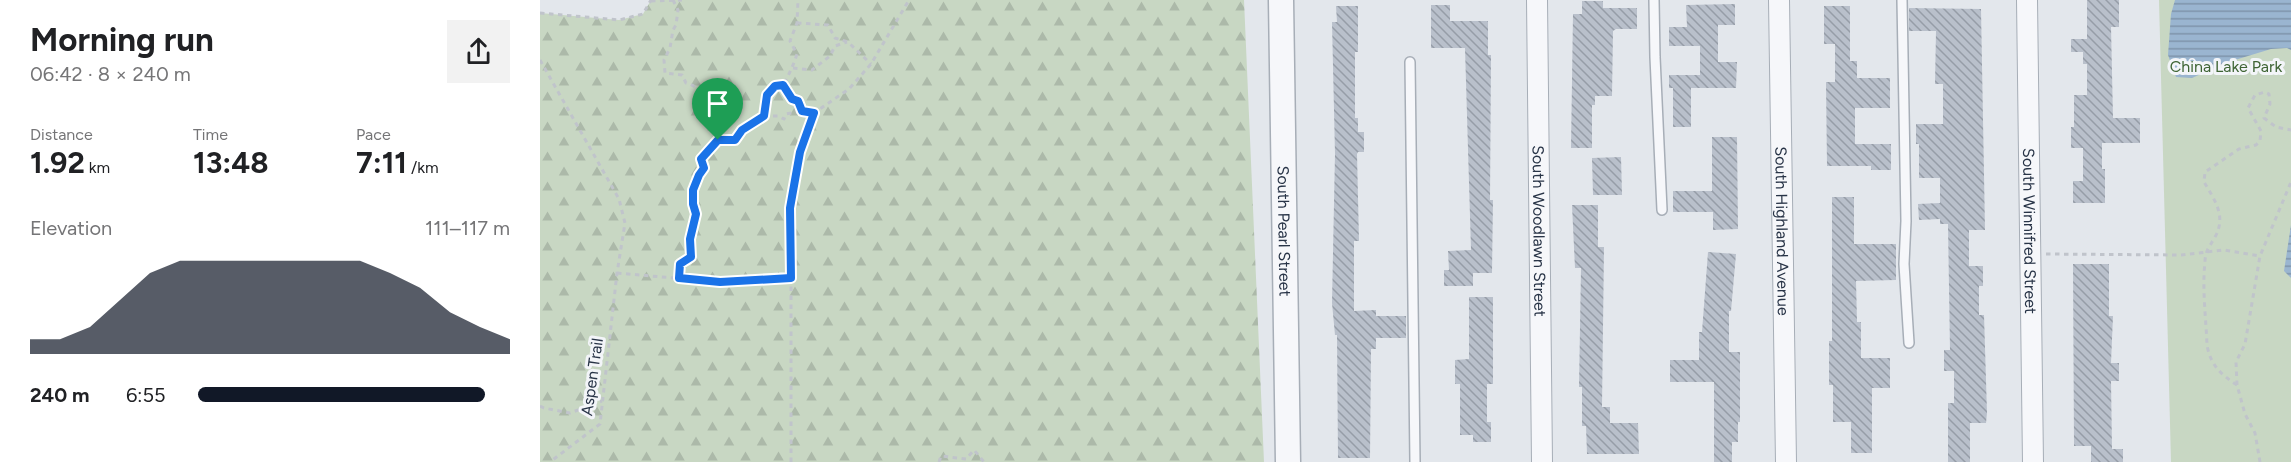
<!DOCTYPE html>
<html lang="en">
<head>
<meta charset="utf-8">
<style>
  :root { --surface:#fff; --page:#f2f2f2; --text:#202124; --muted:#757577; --accent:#111827 }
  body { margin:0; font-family:Figtree,sans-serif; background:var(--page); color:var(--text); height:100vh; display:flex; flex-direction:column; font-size:22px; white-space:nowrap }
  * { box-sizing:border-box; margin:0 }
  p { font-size:20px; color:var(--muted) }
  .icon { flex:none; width:33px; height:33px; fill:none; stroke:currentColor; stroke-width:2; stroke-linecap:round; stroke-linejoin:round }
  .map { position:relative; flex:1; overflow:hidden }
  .details { display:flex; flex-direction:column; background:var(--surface); width:540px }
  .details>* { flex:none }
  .pin { position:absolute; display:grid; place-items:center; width:51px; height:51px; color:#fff; margin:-62px -26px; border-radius:50% 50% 50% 0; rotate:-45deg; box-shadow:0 0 6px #0007 }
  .pin .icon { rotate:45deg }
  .round { display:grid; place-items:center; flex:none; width:63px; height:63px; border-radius:0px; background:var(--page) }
  .head { display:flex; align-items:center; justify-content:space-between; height:102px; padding:0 30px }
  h1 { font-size:33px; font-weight:700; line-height:45px }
  .figures { display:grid; grid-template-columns:repeat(3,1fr); gap:9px; height:102px; padding:6px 30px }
  .figures div { display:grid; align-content:center }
  .figures b { font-size:30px; font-weight:700 }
  .figures small { font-size:16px; font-weight:400 }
  .figures p { font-size:16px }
  .chart { height:168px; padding:12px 30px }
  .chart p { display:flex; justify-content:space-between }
  .chart svg { width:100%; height:108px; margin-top:6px; fill:var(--accent); opacity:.7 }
  ul { padding:0 30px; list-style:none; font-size:20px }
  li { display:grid; grid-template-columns:96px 72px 1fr; align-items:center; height:45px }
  li i { height:15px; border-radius:8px; background:var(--accent) }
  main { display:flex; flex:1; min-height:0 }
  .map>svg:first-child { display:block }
  .forest { fill:url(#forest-firs) }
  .park { fill:#c8d7c3 }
  .water { fill:url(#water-rules) }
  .building { fill:url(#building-back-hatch) }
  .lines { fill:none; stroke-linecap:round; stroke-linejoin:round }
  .service-casing { stroke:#a7aeb7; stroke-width:12 }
  .minor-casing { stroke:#a7aeb7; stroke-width:22 }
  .tertiary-casing { stroke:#a7aeb7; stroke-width:27 }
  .path { stroke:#c0c4cb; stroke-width:3; stroke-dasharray:4.5 4.5; stroke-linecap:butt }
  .service { stroke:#f6f7fa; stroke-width:9 }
  .minor { stroke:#f6f7fa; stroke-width:20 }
  .tertiary { stroke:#f6f7fa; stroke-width:24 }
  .route-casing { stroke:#fff; stroke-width:12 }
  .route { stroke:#1a73e8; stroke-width:8 }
  .labels { text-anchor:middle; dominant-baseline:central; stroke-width:6; stroke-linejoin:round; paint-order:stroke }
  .park-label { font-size:16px; fill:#3e6434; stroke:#f3f5f9 }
  .street-label { font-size:16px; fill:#283447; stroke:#f3f5f9 }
</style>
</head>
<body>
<main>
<section class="details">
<div class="head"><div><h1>Morning run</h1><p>06:42 · 8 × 240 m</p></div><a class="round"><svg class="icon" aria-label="share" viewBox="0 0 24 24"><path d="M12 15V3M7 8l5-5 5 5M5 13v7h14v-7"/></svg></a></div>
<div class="figures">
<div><p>Distance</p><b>1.92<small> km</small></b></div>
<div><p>Time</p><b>13:48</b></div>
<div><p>Pace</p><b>7:11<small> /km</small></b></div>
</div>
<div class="chart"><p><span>Elevation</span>111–117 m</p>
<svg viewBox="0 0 160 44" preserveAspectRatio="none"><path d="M0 44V38L10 38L20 33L30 22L40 11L50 6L60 6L70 6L80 6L90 6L100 6L110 6L120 11L130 17L140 27L150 33L160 38V44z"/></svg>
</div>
<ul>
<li><b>240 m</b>6:55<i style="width:92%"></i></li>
</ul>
</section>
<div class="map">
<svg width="1751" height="462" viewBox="0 0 1751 462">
  <defs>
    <pattern id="forest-firs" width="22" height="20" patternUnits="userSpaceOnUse" patternTransform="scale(1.5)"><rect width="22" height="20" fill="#c8d7c3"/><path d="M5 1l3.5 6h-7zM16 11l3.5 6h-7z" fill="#acb9a9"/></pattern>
    <pattern id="water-rules" width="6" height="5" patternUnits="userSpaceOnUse" patternTransform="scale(1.5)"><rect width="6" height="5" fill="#9ab5d0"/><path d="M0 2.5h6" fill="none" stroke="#7e94ab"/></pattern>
    <pattern id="building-back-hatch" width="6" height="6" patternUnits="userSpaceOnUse" patternTransform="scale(1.5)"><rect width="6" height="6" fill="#b9c0cb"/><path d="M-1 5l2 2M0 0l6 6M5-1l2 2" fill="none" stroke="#969da7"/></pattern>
  </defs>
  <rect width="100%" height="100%" fill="#e3e7ec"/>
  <!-- forest -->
  <path class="forest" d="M111,0H704L724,462H0V13L79,20L103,14Z"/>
  <!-- park -->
  <path class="park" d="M1619,0H1751V462H1631Z"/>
  <!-- water -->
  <g class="water">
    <path d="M1635,0H1751V50L1747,48L1731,49L1685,63L1652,78L1636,77L1628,55L1631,14Z"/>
    <path d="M1751,225V278L1744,271Z"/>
  </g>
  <!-- building -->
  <g class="building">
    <path d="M1547,0H1579V27H1571L1573,118H1600V143H1562V169H1565V203H1533V181H1543V148H1531V127H1534V95H1547V64H1543V52H1531V39H1547Z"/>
    <path d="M1042,1H1063V8H1097V29H1076L1073,31L1072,96H1055V105H1052V148H1031L1033,14H1042Z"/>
    <path d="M1195,4V25H1178V62H1197L1196,88H1151V127H1133V88H1129V75H1160V46H1129V27H1147L1146,5Z"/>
    <path d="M891,5H910V21H948V55H951L950,200H953L952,273H933V286H904V270H909L908,251L931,250L925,48H891Z"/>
    <path d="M796,6H818V52H815V118H818V132H824V152H818L817,154L819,241H814V311L836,310V316H866V338H836V349H831L830,458H798L797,335H795L792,303L795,154L792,22H797Z"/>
    <path d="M1284,6H1310V61H1317V78H1350V108H1315V144H1351V170H1331V166H1287L1286,82H1295V44H1284Z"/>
    <path d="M1369,8L1441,9L1445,230H1429V266H1443V286H1439V315H1444L1447,413L1446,423H1430V462H1408V403H1414V371H1404V350H1410L1408,224H1400V219L1379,220L1378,204L1400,203V178H1379V144H1376V124H1403V84H1395L1396,31H1369Z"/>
    <path d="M1172,137H1197L1198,229L1173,230V212H1133V191H1172Z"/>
    <path d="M1081,157L1082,195H1053L1052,158Z"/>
    <path d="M1292,197H1314V244H1356V280L1316,281L1317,322H1321V358H1350V388H1332V453H1311V422H1293V385H1289V341H1292Z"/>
    <path d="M1032,205H1058V247H1064L1062,407H1070V423H1098L1099,454H1047L1046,426H1042V387H1039L1041,268H1035Z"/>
    <path d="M1168,252L1196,254L1191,311H1189V352H1200V422H1198V442H1192V462H1174V382H1130V360H1159V332H1162Z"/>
    <path d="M1533,264H1569V316H1573L1571,363H1579V381H1571L1572,449H1583V462H1551V446H1534Z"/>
    <path d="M929,297H953V384H947V422H951V442H933V435H920V384H915V360L929,359Z"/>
  </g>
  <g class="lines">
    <defs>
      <g id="service">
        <path d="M1114,0L1115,57L1122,210"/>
        <path d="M1362,0L1366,221L1364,264L1369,343"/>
        <path d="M870,62L875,462"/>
      </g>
      <g id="minor">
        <path id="s1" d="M997,0L1002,462"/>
        <path id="s2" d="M1239,0L1246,462"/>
        <path id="s3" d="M1487,0L1493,462"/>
      </g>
      <g id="tertiary">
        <path id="s4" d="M741,0L748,462"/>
      </g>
    </defs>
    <!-- service casing -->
    <use href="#service" class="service-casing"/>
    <!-- minor casing -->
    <use href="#minor" class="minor-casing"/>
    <!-- tertiary casing -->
    <use href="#tertiary" class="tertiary-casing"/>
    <!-- path -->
    <g class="path">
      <path d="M133,0L138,10L136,25L133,30L130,48L124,60L125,73L142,75L146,83C160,86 163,97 166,109L171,111L178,139L161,159L164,168L159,175L153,190V204L156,214L150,239L151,257L140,264L139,278"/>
      <path d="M111,1L142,0"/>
      <path d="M0,13L79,20L103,14L111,0"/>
      <path d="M257,23L288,25L295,38L308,42L331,64"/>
      <path d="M0,60L79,199L85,223L77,273L60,424L10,462"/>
      <path d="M253,68L272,70L290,56L295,46L307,42"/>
      <path d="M243,85L252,99L258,101L262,111"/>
      <path d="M224,116H238L244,119L246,114L262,111L274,113"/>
      <path d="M178,139L195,140L202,130L224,116L227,95L235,86L243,85C249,75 253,66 257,54L250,41L257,23L258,0"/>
      <path d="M1506,254L1641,255L1684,250L1720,256"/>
      <path d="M77,273L180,282L251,278"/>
      <path d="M1697,385C1681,375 1670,364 1667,345C1666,318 1662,289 1665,262C1665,251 1670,246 1675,237C1687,216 1674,199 1664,182L1665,172L1699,149L1716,145L1720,141L1721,131L1708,108L1715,95L1725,92L1729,94L1730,104L1724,118L1736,127L1751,130"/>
      <path d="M0,406L4,408L30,413L62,401"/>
      <path d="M251,462V208L260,152L274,113L309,89L331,64L369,0"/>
      <path d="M399,462L401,456L426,459L434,450L444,462"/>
      <path d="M1720,462L1715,433L1705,414L1697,385L1696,362L1705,344L1720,256L1751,182"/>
    </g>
    <!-- service -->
    <use href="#service" class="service"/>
    <!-- minor -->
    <use href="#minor" class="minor"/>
    <!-- tertiary -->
    <use href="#tertiary" class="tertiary"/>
  </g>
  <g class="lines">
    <defs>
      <path id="route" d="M243,85L252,99L258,101L262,111L274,113L260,152L250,208L251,278L180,282L139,278L140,264L151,257L150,239L156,214L153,204V190L159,175L164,168L161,159L178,140H195L202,130L224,116L227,95L235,86Z"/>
    </defs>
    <!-- route casing -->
    <use href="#route" class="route-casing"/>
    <!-- route -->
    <use href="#route" class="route"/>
  </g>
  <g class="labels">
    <!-- park labels -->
    <g class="park-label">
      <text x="1686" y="66">China Lake Park</text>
    </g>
    <!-- street labels -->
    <g class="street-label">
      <text stroke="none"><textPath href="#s4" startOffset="231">South Pearl Street</textPath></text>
      <text stroke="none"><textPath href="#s1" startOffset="231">South Woodlawn Street</textPath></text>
      <text stroke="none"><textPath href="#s2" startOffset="231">South Highland Avenue</textPath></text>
      <text stroke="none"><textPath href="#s3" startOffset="231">South Winnifred Street</textPath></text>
      <text transform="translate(52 377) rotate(-82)">Aspen Trail</text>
    </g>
  </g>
</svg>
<div class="pin" style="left:178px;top:140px;background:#1e9e55"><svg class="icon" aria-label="arrive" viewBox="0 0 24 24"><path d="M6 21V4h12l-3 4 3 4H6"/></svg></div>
</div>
</main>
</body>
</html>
